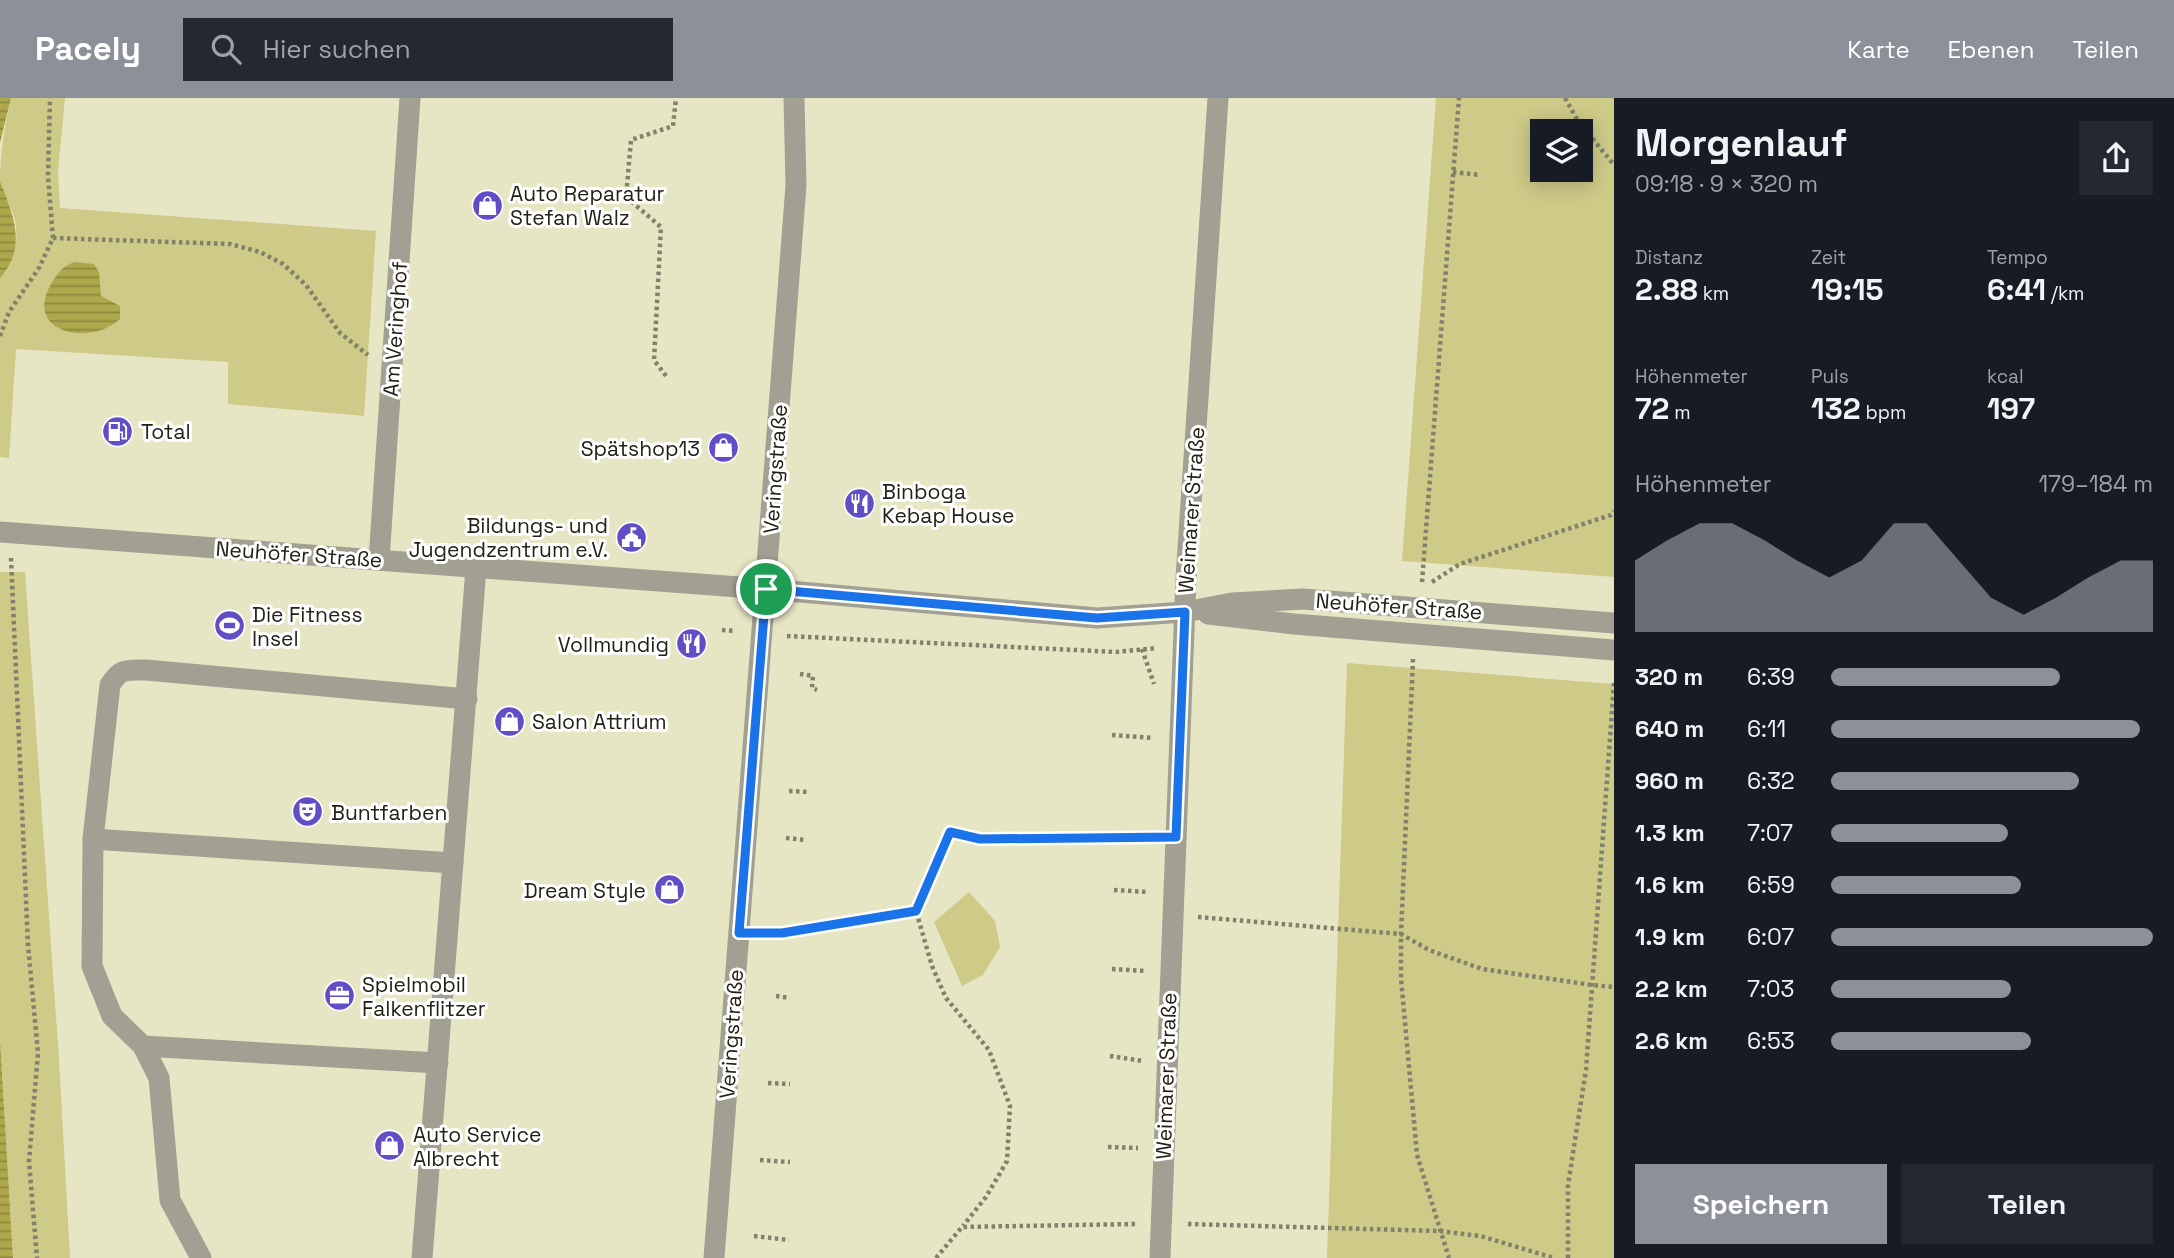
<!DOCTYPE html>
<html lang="de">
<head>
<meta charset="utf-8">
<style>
  :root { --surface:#171b24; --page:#242831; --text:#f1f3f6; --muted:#9ea1a6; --accent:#8c9099 }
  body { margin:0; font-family:"Space Grotesk",sans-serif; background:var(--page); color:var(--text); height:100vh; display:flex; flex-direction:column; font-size:26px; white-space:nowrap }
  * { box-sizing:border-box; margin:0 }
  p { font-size:23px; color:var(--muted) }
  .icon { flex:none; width:38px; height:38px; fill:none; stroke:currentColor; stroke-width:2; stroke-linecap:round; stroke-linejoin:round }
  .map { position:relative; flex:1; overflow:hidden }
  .sheet { display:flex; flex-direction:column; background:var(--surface); width:560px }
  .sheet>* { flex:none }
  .tools { position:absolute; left:1530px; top:21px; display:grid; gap:14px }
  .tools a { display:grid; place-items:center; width:63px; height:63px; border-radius:0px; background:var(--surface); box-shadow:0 4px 18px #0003; font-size:35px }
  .pin { position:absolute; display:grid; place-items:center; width:60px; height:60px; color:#fff; margin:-30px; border:4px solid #fff; border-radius:50%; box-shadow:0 2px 7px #0007 }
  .round { display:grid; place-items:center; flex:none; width:74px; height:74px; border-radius:0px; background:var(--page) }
  .headline { display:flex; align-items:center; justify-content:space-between; height:119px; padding:0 21px }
  h1 { font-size:38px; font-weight:600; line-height:52px }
  .stats { display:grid; grid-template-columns:repeat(3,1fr); gap:10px; height:119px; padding:7px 21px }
  .stats div { display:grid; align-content:center }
  .stats b { font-size:30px; font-weight:600 }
  .stats small { font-size:19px; font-weight:400 }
  .stats p { font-size:19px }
  .chart { height:196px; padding:14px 21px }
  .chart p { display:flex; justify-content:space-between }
  .chart svg { width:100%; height:126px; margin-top:7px; fill:var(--accent); opacity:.7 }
  .action { display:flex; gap:14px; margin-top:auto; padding:14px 21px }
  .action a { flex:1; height:80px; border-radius:0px; background:var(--accent); color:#fff; font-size:28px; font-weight:600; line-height:80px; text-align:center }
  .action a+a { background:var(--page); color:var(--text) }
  ul { padding:0 21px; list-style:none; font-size:23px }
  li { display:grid; grid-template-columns:112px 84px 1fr; align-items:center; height:52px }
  li i { height:18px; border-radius:9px; background:var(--accent) }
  header { display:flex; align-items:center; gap:42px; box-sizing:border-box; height:98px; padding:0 35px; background:var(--accent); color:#fff }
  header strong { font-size:33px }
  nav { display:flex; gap:38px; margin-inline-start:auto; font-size:24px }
  .search { width:490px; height:63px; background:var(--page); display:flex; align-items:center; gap:18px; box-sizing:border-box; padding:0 24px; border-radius:0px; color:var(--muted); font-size:26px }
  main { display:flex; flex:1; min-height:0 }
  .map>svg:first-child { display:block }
  .green { fill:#ceca88; fill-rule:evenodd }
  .water { fill:url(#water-rules) }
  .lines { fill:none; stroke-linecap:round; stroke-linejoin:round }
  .path { stroke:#82816b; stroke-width:4.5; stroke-dasharray:3.5 3.5; stroke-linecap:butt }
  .minor { stroke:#a1a092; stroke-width:21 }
  .route-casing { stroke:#fff; stroke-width:14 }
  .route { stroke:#1a73e8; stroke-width:9 }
  .labels { text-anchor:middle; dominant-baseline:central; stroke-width:6; stroke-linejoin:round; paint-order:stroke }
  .poi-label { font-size:21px; fill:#222115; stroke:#fff; text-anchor:start }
  .street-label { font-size:21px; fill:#222115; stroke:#fff }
</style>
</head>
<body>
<header>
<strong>Pacely</strong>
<div class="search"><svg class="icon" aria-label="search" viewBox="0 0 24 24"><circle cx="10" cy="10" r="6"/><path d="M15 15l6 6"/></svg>Hier suchen</div>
<nav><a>Karte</a><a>Ebenen</a><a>Teilen</a></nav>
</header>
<main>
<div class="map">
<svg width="1614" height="1160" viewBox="0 0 1614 1160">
  <defs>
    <pattern id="water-rules" width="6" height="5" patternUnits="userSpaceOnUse" patternTransform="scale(1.75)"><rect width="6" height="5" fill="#aea84c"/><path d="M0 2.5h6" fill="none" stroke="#8d883e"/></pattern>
  </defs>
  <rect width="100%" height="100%" fill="#e7e6c4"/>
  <!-- green -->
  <g class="green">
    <path d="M11,0H65L58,74L60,110L376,133L364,318L228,306V264L16,251L9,360L0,359V180C16,162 21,135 12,113C8,103 2,92 0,82C0,54 5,27 11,0Z"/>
    <path d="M1436,0H1614V479L1402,463ZM1542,33H1580V72H1542Z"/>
    <path d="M0,474H25L59,961L70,1160H13L0,941Z"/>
    <path d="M1347,565L1614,586V1160H1327Z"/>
    <path d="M969,794L995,823L1000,849L983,877L962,888L934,824Z"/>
  </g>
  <!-- water -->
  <g class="water">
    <path d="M0,0H11L0,45Z"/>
    <path d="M0,83C13,117 28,149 0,180Z"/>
    <path d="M74,164L94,166L99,174L101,198L120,208V221C90,249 23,235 51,186C58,175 61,169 74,164Z"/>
    <path d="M0,941L13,1160H0Z"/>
  </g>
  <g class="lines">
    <!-- path -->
    <g class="path">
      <path d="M1565,0L1578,23L1614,67"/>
      <path d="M1453,74L1480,77"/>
      <path d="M53,140L230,146L260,154L283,166L306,187L340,235L368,257"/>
      <path d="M0,238L9,214L39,170L53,140L48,78L50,0"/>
      <path d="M666,278L654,262L661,129L626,99L631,42L673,28L676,0"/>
      <path d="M11,460L28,847L38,955L29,1063L37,1160"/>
      <path d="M1422,484L1459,0"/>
      <path d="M1432,484L1460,466L1611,417L1614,413"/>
      <path d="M722,532L735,533"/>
      <path d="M787,538L1116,554L1157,550"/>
      <path d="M1142,551L1154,586"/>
      <path d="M1413,561L1401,836V880L1417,1057L1449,1160"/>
      <path d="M800,576L813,578L812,590L817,592"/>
      <path d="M1112,637L1154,640"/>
      <path d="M789,693L810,694"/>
      <path d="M786,740L806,742"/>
      <path d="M1114,792L1148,794"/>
      <path d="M916,813L950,734L980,741L1150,739"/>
      <path d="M1198,819L1401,836L1429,852L1482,871L1592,887L1614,889"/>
      <path d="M765,835H781L916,813L932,868L946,900L989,952L1010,1008L1007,1063L986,1099L963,1128"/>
      <path d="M1112,871L1146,873"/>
      <path d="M776,898L790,900"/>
      <path d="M1110,958L1143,963"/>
      <path d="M768,985L790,986"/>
      <path d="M1108,1049L1138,1050"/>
      <path d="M760,1062L790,1064"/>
      <path d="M1188,1126L1439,1133L1480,1138L1554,1160"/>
      <path d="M754,1138L789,1142"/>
      <path d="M936,1160L962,1129L1137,1126"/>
      <path d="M1568,1160V1087L1586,972L1614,585"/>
    </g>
    <!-- minor -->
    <g class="minor">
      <path d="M0,434L766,491L1097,520L1185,514L1232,505L1303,501L1614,525"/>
      <path d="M379,462L410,0"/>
      <path d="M1208,516L1294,526L1614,552"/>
      <path d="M93,741L110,587C121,570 126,572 146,572L467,601"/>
      <path d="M143,948L438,965"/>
      <path d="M201,1160L170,1102L159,980L143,948L112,918L92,868L93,741L453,765"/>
      <path d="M422,1160L476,470"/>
      <path d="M714,1160L796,87L794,0"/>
      <path d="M1160,1160L1186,480L1218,0"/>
    </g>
  </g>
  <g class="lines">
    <defs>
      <path id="route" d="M766,491L1097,520L1185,514L1176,739L980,741L950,734L916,813L782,835H739Z"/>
    </defs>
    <!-- route casing -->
    <use href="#route" class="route-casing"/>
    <!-- route -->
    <use href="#route" class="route"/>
  </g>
  <!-- icons -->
  <defs>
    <symbol id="shop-disc" viewBox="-11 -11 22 22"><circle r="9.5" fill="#614ec7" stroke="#fff"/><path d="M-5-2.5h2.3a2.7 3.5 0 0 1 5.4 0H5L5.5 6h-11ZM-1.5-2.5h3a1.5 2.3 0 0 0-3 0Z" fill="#fff"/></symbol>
    <symbol id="fuel-disc" viewBox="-11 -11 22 22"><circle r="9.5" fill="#614ec7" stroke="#fff"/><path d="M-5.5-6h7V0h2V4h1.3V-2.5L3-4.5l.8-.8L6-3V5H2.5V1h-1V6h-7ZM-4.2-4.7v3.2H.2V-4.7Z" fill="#fff"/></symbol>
    <symbol id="restaurant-disc" viewBox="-11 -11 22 22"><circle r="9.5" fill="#614ec7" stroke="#fff"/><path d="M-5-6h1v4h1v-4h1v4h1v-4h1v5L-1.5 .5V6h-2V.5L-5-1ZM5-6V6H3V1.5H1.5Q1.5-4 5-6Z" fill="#fff"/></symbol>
    <symbol id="civic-disc" viewBox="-11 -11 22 22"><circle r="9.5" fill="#614ec7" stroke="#fff"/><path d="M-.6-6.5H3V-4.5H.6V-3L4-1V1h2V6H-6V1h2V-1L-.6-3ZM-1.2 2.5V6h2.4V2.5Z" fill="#fff"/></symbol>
    <symbol id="stadium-disc" viewBox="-11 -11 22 22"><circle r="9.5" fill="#614ec7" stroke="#fff"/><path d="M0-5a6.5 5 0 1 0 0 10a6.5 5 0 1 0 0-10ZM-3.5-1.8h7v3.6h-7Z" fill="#fff"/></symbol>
    <symbol id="theatre-disc" viewBox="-11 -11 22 22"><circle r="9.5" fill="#614ec7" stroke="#fff"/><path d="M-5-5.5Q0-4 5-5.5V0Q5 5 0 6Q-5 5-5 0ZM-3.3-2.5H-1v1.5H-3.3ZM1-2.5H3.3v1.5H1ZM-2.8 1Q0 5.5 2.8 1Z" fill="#fff"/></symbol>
    <symbol id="office-disc" viewBox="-11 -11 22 22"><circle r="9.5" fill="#614ec7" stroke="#fff"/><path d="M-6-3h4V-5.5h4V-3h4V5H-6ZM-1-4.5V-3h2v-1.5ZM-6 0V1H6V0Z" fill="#fff"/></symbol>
  </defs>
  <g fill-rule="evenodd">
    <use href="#shop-disc" x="470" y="90" width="35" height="35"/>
    <use href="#fuel-disc" x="100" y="316" width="35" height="35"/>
    <use href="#shop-disc" x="706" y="332" width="35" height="35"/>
    <use href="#restaurant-disc" x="842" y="388" width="35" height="35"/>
    <use href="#civic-disc" x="614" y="422" width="35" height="35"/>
    <use href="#stadium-disc" x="212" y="510" width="35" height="35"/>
    <use href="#restaurant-disc" x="674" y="528" width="35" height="35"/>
    <use href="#shop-disc" x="492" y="606" width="35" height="35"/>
    <use href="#theatre-disc" x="290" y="696" width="35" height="35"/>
    <use href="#shop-disc" x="652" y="774" width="35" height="35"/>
    <use href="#office-disc" x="322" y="880" width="35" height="35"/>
    <use href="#shop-disc" x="372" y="1030" width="35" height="35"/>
  </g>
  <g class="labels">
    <!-- poi labels -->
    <g class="poi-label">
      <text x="510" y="95">Auto Reparatur<tspan x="510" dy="24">Stefan Walz</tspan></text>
      <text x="141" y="333">Total</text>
      <text x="700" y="350" text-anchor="end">Spätshop13</text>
      <text x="882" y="393">Binboga<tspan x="882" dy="24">Kebap House</tspan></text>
      <text x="608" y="427" text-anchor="end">Bildungs- und<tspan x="608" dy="24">Jugendzentrum e.V.</tspan></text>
      <text x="252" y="516">Die Fitness<tspan x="252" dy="24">Insel</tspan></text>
      <text x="669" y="546" text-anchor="end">Vollmundig</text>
      <text x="532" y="623">Salon Attrium</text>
      <text x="331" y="714">Buntfarben</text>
      <text x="646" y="792" text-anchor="end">Dream Style</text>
      <text x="362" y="886">Spielmobil<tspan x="362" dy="24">Falkenflitzer</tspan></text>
      <text x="413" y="1036">Auto Service<tspan x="413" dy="24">Albrecht</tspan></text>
    </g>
    <!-- street labels -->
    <g class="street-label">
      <text transform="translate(395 231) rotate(-86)">Am Veringhof</text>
      <text transform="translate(775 371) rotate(-86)">Veringstraße</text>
      <text transform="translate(1191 412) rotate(-86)">Weimarer Straße</text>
      <text transform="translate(299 456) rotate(4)">Neuhöfer Straße</text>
      <text transform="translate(1399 508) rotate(4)">Neuhöfer Straße</text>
      <text transform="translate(731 936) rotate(-86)">Veringstraße</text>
      <text transform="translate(1166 978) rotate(-88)">Weimarer Straße</text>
    </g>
  </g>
</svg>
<div class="tools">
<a><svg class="icon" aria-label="layers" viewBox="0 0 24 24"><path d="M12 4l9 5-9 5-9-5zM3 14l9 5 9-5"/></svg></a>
</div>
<div class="pin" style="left:766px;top:491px;background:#1e9e55"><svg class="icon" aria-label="arrive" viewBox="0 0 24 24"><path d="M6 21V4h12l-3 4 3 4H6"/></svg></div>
</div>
<section class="sheet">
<div class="headline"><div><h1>Morgenlauf</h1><p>09:18 · 9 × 320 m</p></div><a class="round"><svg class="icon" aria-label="share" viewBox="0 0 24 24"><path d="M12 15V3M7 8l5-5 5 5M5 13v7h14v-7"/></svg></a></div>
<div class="stats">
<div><p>Distanz</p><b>2.88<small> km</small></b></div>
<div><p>Zeit</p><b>19:15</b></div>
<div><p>Tempo</p><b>6:41<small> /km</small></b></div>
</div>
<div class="stats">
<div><p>Höhenmeter</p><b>72<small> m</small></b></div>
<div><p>Puls</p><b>132<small> bpm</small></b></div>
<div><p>kcal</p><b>197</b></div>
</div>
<div class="chart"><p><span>Höhenmeter</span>179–184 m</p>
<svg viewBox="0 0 160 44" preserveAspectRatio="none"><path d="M0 44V19L10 12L20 6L30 6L40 12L50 19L60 25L70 19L80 6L90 6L100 19L110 32L120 38L130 32L140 25L150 19L160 19V44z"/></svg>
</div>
<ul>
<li><b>320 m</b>6:39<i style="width:71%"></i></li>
<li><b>640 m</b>6:11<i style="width:96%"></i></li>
<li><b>960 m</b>6:32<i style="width:77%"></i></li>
<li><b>1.3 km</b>7:07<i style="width:55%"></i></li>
<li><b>1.6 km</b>6:59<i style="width:59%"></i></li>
<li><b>1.9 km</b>6:07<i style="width:100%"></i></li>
<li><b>2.2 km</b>7:03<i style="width:56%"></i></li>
<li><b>2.6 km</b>6:53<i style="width:62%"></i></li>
</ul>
<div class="action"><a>Speichern</a><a>Teilen</a></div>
</section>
</main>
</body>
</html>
